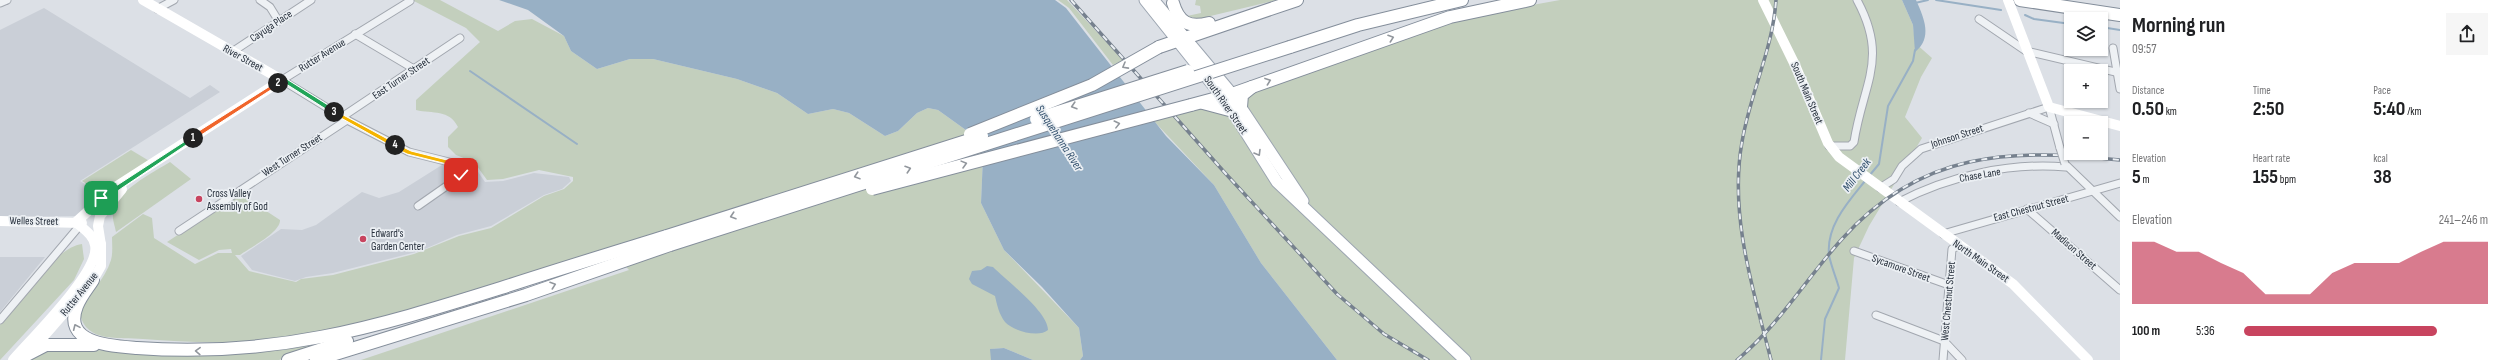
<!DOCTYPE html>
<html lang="en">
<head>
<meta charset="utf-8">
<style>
  :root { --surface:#fff; --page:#f6f6f6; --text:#202124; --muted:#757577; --accent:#c8445f }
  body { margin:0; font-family:"Sofia Sans Condensed",sans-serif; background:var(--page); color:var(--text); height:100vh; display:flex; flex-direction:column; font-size:15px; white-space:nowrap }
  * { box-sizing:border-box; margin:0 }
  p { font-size:13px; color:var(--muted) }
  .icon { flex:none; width:22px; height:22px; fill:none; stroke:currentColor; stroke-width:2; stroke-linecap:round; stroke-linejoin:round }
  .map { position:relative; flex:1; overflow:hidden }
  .sheet { display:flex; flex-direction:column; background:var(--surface); width:380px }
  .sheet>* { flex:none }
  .fabs { position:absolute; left:2064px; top:12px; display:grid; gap:8px }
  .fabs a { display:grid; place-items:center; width:44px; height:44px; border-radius:0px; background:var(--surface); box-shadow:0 1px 3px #0004; font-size:20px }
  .pin { position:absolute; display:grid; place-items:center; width:34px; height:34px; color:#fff; margin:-17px; border-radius:8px; box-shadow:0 2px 6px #0006 }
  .km { position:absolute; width:20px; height:20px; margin:-10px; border-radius:50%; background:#222; color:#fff; font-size:11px; line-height:20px; text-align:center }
  .round { display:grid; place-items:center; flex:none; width:42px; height:42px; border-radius:0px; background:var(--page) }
  .summary { display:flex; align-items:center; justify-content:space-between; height:68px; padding:0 12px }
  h1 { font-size:22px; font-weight:700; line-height:30px }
  .stats { display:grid; grid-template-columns:repeat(3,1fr); gap:6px; height:68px; padding:4px 12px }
  .stats div { display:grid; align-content:center }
  .stats b { font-size:20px; font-weight:700 }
  .stats small { font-size:11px; font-weight:400 }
  .stats p { font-size:11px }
  .chart { height:112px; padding:8px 12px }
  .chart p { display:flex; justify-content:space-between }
  .chart svg { width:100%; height:72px; margin-top:4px; fill:var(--accent); opacity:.7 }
  ul { padding:0 12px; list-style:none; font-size:13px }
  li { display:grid; grid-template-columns:64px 48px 1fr; align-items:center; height:30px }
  li i { height:10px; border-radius:5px; background:var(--accent) }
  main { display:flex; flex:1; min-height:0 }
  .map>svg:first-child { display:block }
  .built { fill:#cacfd7 }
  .green { fill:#c3cfbd }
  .water { fill:#98b0c5 }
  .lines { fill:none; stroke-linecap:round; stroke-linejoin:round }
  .stream { stroke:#98b0c5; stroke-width:2 }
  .street-casing { stroke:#a2a7af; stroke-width:9 }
  .primary-casing { stroke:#9ca5b1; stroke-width:13 }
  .highway-casing { stroke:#848e9b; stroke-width:14 }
  .street { stroke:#eef1f4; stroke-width:7 }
  .secondary { stroke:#fff; stroke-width:10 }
  .primary { stroke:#fff; stroke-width:11 }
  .highway { stroke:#fff; stroke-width:12 }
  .rail-casing { stroke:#76818e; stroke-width:3.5 }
  .rail { stroke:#ebeff3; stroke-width:2; stroke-dasharray:6; stroke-linecap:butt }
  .street-bridge-casing { stroke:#a2a7af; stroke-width:9; stroke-linecap:butt }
  .highway-bridge-casing { stroke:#848e9b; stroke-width:14; stroke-linecap:butt }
  .street-bridge { stroke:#eef1f4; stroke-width:7 }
  .highway-bridge { stroke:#fff; stroke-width:12 }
  .oneway { stroke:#92979d }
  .split-1 { fill:#22a559; stroke:#fff }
  .split-2 { fill:#f0652b; stroke:#fff }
  .split-3 { fill:#22a559; stroke:#fff }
  .split-4 { fill:#f5b400; stroke:#fff }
  .split-5 { fill:#f5b400; stroke:#fff }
  .poi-dot { fill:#c8445f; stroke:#ebeff3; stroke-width:1.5 }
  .labels { text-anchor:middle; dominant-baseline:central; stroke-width:3.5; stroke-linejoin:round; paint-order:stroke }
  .street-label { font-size:11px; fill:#262f3b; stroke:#ebeff3 }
  .poi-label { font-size:11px; fill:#262f3b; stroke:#ebeff3; text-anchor:start }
  .water-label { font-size:12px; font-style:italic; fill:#32506d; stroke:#ebeff3 }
</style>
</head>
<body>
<main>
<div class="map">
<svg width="2120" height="360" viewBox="0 0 2120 360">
  <rect width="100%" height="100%" fill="#dce0e6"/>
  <!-- built -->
  <g class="built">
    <path d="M44,8L190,98L210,85L220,92L80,181L100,194L77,216L0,217V30Z"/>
    <path d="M453,158L465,160L474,166L485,182L503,181L534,173L569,177L571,181L562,189L544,195L491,226L457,235L420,251L333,273L306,277L295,281L252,270L241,256L281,229L302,230L316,225L362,192L379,198L399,192Z"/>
    <path d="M0,257H45L0,312Z"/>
  </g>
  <!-- green -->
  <g class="green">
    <path d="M412,0H440L498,31L515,21L532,19L564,36L571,51L597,69L630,59H653L737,79L777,93L808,114L833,109L849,113L885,136L898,131L917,113L928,108L938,110L977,138L983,156L981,203L1004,250L1079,328L1083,356L1080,360H1033L1004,348L991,349V360H361L629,270L609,249C515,279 421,313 324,332C264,344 204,344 143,339C119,337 86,343 80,314C88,294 105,280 111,260C113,253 112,244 112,237L143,214L152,218L154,238L195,264L218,253H232L231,249L219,250L199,260L167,242L240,194L280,220C281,232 250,248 240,255H235L249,271L296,282L301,279L333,275L414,254L459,236L491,228L544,196L564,189L573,181V177L539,170L503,179L487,180L474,162L456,155L448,147V137L458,127C449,109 433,114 416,110V100L480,42L466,28Z"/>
    <path d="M1058,0H1067L1123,60L1113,65L1069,8Z"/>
    <path d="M1196,0H1277L1198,19L1187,16L1201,13L1200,6L1195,5Z"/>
    <path d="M1560,0H1902L1913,25L1915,43L1932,58L1921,77L1905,117L1922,138L1869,226L1854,258L1845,360H1337L1261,263L1214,185L1152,119L1456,19Z"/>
    <path d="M131,150L151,162L103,194L82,181Z"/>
    <path d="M170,162L191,179L116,232C115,226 112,219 113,213C114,192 154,172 170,162Z"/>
    <path d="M82,244L84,259L74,280L0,360V325C18,303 55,247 82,244Z"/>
    <path d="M331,340L279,360H30L46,350H96L197,356L295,348Z"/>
  </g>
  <!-- water -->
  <g class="water">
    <path d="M499,0H1055L1066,8L1166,136L1214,185L1261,263L1337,360H1080L1083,356L1079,328L1042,287L1004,250L981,203L983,156L977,138L938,110L928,108L917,113L898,131L885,136L849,113L833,109L808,114L777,93L737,79L653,59H630L597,69L571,51L564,36L528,10Z"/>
    <path d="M1902,0H1916C1924,18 1933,38 1915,52L1913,25Z"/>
    <path d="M987,266L993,267C1007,281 1048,312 1048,330C1039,338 1013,331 1005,322C999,314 997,305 995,296L972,284L969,279L972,271L981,270Z"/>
    <path d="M1004,348L1033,360H991L990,349Z"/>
  </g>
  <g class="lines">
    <!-- stream -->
    <g class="stream">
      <path d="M1936,0L2001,10"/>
      <path d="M1915,3L1928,0"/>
      <path d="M2025,15L2034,19L2071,24"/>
      <path d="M2101,27L2120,30"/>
      <path d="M470,71L577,144"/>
      <path d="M1869,176L1879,164L1888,106L1913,61L1915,50"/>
      <path d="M1821,360L1825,319L1839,288C1836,277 1831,266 1829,255C1826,226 1848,202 1865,181"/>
    </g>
    <defs>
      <g id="street">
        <path d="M260,0L270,7L278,20"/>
        <path d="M410,1L282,80L347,120L409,152L457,164L463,168L458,178L418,206"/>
        <path d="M0,3L7,0"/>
        <path d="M157,9L174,0"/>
        <path d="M1979,19L2026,51L2120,73"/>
        <path d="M355,34L414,69"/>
        <path d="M2113,48L2120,89"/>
        <path d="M232,52L311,0"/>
        <path d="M2029,113L2054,124"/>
        <path d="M342,117L460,38"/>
        <path d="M1829,146H1850L1854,142C1863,83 1889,59 1857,0"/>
        <path d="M2065,164L2120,217"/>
        <path d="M1880,188L1894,179L1902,166L1921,149L2049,107L2060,148"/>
        <path d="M1899,202C1949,176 2010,162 2066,167"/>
        <path d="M2027,209L2120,290"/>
        <path d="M179,231L347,120"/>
        <path d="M1943,234L2120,183"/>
        <path d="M1854,251L1949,285"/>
        <path d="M1876,315L1944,341L1962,360"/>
        <path d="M0,320L82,223"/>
        <path d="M1943,360L1952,249L1958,246"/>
      </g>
      <g id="primary">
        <path d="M1145,0L1228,104L1277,182L1465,360"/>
        <path d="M1155,2L1232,94L1303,201"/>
      </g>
      <g id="highway">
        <path d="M2020,0L2120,15"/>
        <path d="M1173,3C1179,23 1189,28 1209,23"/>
        <path d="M1159,47L1297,0"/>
        <path d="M1290,47L1358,25L1462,0"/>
        <path d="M1203,103L1233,111"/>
        <path d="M1191,105L1232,94L1450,17L1530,0"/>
        <path d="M1241,107L1242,95L1252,87"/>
        <path d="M93,280C88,288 81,296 77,306C62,344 111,346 137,348C273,358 373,328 501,288C556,270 612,253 667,236"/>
        <path d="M17,360L46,345H94"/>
        <path d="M288,360L347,341"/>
        <path d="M316,360L526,295L670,245"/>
      </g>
    </defs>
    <!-- street casing -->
    <use href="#street" class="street-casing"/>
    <!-- primary casing -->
    <use href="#primary" class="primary-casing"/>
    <!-- highway casing -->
    <use href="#highway" class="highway-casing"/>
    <!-- street -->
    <use href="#street" class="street"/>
    <!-- secondary -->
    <g class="secondary">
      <path d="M1763,0L1795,65L1828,143L1839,157L2013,284L2088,360"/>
      <path d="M2008,0L2049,107L2120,126"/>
      <path d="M0,221L82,223"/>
      <path d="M101,245L98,226L100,216L122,189"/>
      <path d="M31,351L93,280L101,266V244"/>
      <path d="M13,360C31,339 101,271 95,245C93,234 83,229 76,222L114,188L282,80L143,0"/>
    </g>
    <!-- primary -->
    <use href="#primary" class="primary"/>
    <!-- highway -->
    <use href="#highway" class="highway"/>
    <defs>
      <g id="rail">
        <path d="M1071,0L1226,174L1337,294L1384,334L1428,360"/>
        <path d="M1737,360C1779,325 1806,279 1842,239C1921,151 2010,148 2120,160"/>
        <path d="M1771,360C1753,289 1729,215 1742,142C1750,93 1773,49 1776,0"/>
      </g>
    </defs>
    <!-- rail casing -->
    <use href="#rail" class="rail-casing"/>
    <!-- rail -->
    <use href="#rail" class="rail"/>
    <defs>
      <path id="street-bridge" d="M2060,148L2065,164"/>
      <g id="highway-bridge">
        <path d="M1036,119L1188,71"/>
        <path d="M970,134L1092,85L1159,47"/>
        <path d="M872,189L1191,105"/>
        <path d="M667,236L982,136"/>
        <path d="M670,245L1290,47"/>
      </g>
    </defs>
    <!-- street-bridge casing -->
    <use href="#street-bridge" class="street-bridge-casing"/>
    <!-- highway-bridge casing -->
    <use href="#highway-bridge" class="highway-bridge-casing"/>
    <!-- street-bridge -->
    <use href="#street-bridge" class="street-bridge"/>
    <!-- highway-bridge -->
    <use href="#highway-bridge" class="highway-bridge"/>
  </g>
  <!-- one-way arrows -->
  <defs><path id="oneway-chevron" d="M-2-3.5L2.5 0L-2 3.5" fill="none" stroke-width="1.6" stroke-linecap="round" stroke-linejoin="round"/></defs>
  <g class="oneway">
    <use href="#oneway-chevron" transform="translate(1391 38) rotate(-19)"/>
    <use href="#oneway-chevron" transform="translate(1125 66) rotate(151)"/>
    <use href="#oneway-chevron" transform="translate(1268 81) rotate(-20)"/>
    <use href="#oneway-chevron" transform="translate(1074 106) rotate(163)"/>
    <use href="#oneway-chevron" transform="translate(1117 124) rotate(-14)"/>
    <use href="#oneway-chevron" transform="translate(1258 153) rotate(59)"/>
    <use href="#oneway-chevron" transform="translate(964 164) rotate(-15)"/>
    <use href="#oneway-chevron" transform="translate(908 169) rotate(-18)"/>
    <use href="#oneway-chevron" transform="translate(857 176) rotate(162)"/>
    <use href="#oneway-chevron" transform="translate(733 216) rotate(162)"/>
    <use href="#oneway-chevron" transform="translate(553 285) rotate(-19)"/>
    <use href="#oneway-chevron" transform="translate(76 327) rotate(-114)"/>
    <use href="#oneway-chevron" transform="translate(198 351) rotate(-178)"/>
  </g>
  <!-- split-1 -->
  <path class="split-1" d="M193,136L195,139L104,200H99V197Z"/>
  <!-- split-2 -->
  <path class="split-2" d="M278,81L280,84L195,139H191V136Z"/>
  <!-- split-3 -->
  <path class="split-3" d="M280,78H285L336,110V113H332L283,82L275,84V81Z"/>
  <!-- split-4 -->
  <path class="split-4" d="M334,110L397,144L398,145L393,147L332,113Z"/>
  <!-- split-5 -->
  <path class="split-5" d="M395,143L411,151L463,164L467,168L464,175L459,177V167L407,154L393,147Z"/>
  <!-- markers -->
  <g class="poi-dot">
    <circle cx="199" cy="199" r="4"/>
    <circle cx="363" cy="239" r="4"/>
  </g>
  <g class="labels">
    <!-- street labels -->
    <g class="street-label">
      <text transform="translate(271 26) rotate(-34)">Cayuga Place</text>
      <text transform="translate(322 55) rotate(-32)">Rutter Avenue</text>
      <text transform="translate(243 58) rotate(29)">River Street</text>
      <text transform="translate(401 78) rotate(-34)">East Turner Street</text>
      <text transform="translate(1807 93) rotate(67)">South Main Street</text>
      <text transform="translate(1226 105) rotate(55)">South River Street</text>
      <text transform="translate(1957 136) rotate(-18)">Johnson Street</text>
      <text transform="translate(292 155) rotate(-33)">West Turner Street</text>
      <text transform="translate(1980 175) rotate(-10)">Chase Lane</text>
      <text transform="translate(2031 208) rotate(-15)">East Chestnut Street</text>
      <text transform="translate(34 221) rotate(1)">Welles Street</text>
      <text transform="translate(2074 249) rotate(41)">Madison Street</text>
      <text transform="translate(1981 261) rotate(35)">North Main Street</text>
      <text transform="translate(1901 268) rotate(20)">Sycamore Street</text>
      <text transform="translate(79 294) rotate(-51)">Rutter Avenue</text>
      <text transform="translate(1948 301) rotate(-85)">West Chestnut Street</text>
    </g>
    <!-- poi labels -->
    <g class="poi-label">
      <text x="207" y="193">Cross Valley<tspan x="207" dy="13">Assembly of God</tspan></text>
      <text x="371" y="233">Edward's<tspan x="371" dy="13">Garden Center</tspan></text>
    </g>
    <!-- water labels -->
    <g class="water-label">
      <text transform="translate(1059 138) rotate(57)">Susquehanna River</text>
      <text transform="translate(1857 175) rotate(-53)">Mill Creek</text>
    </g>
  </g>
</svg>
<div class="fabs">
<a><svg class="icon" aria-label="layers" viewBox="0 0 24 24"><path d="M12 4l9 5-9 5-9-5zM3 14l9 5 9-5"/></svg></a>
<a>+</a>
<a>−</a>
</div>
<div class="pin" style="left:101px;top:198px;background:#1e9e55"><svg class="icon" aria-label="arrive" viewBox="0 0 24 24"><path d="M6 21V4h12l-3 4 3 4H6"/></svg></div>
<div class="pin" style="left:461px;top:175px;background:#d93025"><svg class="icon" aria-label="check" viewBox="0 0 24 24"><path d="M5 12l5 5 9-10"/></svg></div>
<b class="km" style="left:193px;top:138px">1</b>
<b class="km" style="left:278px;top:83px">2</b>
<b class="km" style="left:334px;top:112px">3</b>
<b class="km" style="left:395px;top:145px">4</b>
</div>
<section class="sheet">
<div class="summary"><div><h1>Morning run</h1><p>09:57</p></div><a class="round"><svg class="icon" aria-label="share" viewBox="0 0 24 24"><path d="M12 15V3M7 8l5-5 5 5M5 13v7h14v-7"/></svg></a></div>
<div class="stats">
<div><p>Distance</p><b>0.50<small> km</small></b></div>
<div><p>Time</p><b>2:50</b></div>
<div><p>Pace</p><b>5:40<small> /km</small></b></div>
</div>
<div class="stats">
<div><p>Elevation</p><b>5<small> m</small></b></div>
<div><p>Heart rate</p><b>155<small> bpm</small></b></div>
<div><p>kcal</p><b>38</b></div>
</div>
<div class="chart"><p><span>Elevation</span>241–246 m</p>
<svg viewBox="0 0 160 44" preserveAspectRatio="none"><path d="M0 44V6L10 6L20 12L30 12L40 19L50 25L60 38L70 38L80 38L90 25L100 19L110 19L120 19L130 12L140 6L150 6L160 6V44z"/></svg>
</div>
<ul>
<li><b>100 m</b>5:36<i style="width:79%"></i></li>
</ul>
</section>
</main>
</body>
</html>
